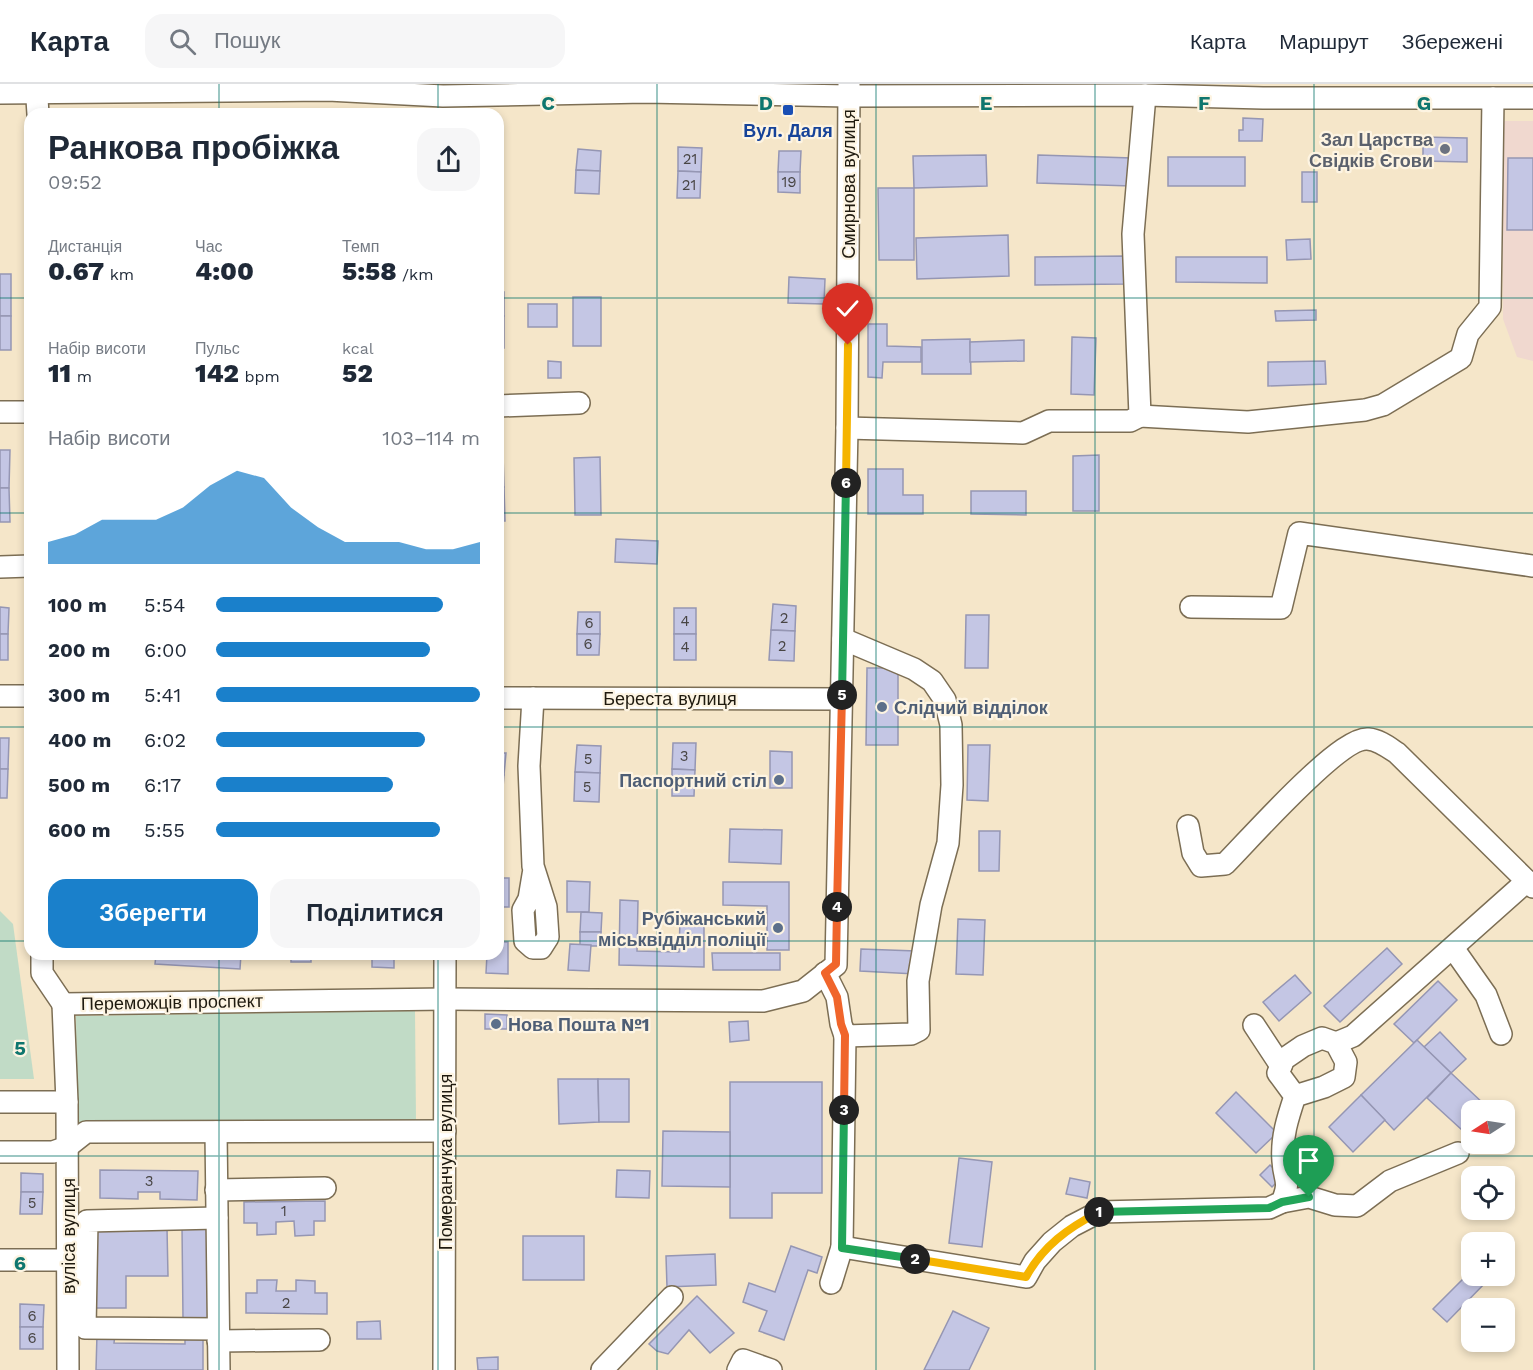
<!DOCTYPE html>
<html lang="uk">
<head>
<meta charset="utf-8">
<style>
  :root { --surface:#fff; --page:#f6f6f7; --text:#1f2937; --muted:#747a83; --line:#e0e1e3; --accent:#1a80cb }
  body { margin:0; font-family:"Work Sans",sans-serif; background:var(--page); color:var(--text); height:100vh; display:flex; flex-direction:column; font-size:22px; white-space:nowrap }
  * { box-sizing:border-box; margin:0 }
  p { font-size:20px; color:var(--muted) }
  .icon { flex:none; width:33px; height:33px; fill:none; stroke:currentColor; stroke-width:2; stroke-linecap:round; stroke-linejoin:round }
  .map { position:relative; flex:1; overflow:hidden }
  .drawer { position:absolute; left:24px; top:24px; width:480px; height:852px; display:flex; flex-direction:column; background:var(--surface); border-radius:18px; box-shadow:0 3px 9px #0003 }
  .drawer>* { flex:none }
  .needle { width:39px; rotate:258deg }
  .fabs { position:absolute; left:1461px; top:1016px; display:grid; gap:12px }
  .fabs a { display:grid; place-items:center; width:54px; height:54px; border-radius:12px; background:var(--surface); box-shadow:0 3px 9px #0003; font-size:30px }
  .pin { position:absolute; display:grid; place-items:center; width:51px; height:51px; color:#fff; margin:-62px -26px; border-radius:50% 50% 50% 0; rotate:-45deg; box-shadow:0 0 6px #0007 }
  .pin .icon { rotate:45deg }
  .km { position:absolute; width:30px; height:30px; margin:-15px; border-radius:50%; background:#222; color:#fff; font-size:16px; line-height:30px; text-align:center }
  .round { display:grid; place-items:center; flex:none; width:63px; height:63px; border-radius:18px; background:var(--page) }
  .overview { display:flex; align-items:center; justify-content:space-between; height:102px; padding:0 24px }
  h1 { font-size:33px; font-weight:800; line-height:45px }
  .stats { display:grid; grid-template-columns:repeat(3,1fr); gap:9px; height:102px; padding:6px 24px }
  .stats div { display:grid; align-content:center }
  .stats b { font-size:26px; font-weight:800 }
  .stats small { font-size:16px; font-weight:400 }
  .stats p { font-size:16px }
  .chart { height:168px; padding:12px 24px }
  .chart p { display:flex; justify-content:space-between }
  .chart svg { width:100%; height:108px; margin-top:6px; fill:var(--accent); opacity:.7 }
  .button { display:flex; gap:12px; margin-top:auto; padding:12px 24px }
  .button a { flex:1; height:69px; border-radius:18px; background:var(--accent); color:#fff; font-size:24px; font-weight:800; line-height:69px; text-align:center }
  .button a+a { background:var(--page); color:var(--text) }
  ul { padding:0 24px; list-style:none; font-size:20px }
  li { display:grid; grid-template-columns:96px 72px 1fr; align-items:center; height:45px }
  li i { height:15px; border-radius:8px; background:var(--accent) }
  header { display:flex; align-items:center; gap:36px; box-sizing:border-box; height:84px; padding:0 30px; background:var(--surface); border-bottom:2px solid var(--line) }
  header strong { font-size:28px }
  nav { display:flex; gap:33px; margin-inline-start:auto; font-size:21px }
  .search { width:420px; height:54px; background:var(--page); display:flex; align-items:center; gap:15px; box-sizing:border-box; padding:0 21px; border-radius:18px; color:var(--muted); font-size:22px }
  .map>svg:first-child { display:block }
  .industrial { fill:#f0d8cf }
  .green { fill:#c1dbc6 }
  .building { fill:#c4c6e4; stroke:#9596b3; stroke-width:1.5 }
  .lines { fill:none; stroke-linecap:round; stroke-linejoin:round }
  .minor-casing { stroke:#7c6e54; stroke-width:24 }
  .minor { stroke:#fff; stroke-width:21 }
  .split-1-casing { stroke:#fff; stroke-width:12 }
  .split-2-casing { stroke:#fff; stroke-width:12 }
  .split-3-casing { stroke:#fff; stroke-width:12 }
  .split-4-casing { stroke:#fff; stroke-width:12 }
  .split-5-casing { stroke:#fff; stroke-width:12 }
  .split-6-casing { stroke:#fff; stroke-width:12 }
  .split-7-casing { stroke:#fff; stroke-width:12 }
  .split-1 { stroke:#22a559; stroke-width:8 }
  .split-2 { stroke:#f5b400; stroke-width:8 }
  .split-3 { stroke:#22a559; stroke-width:8 }
  .split-4 { stroke:#f0652b; stroke-width:8 }
  .split-5 { stroke:#f0652b; stroke-width:8 }
  .split-6 { stroke:#22a559; stroke-width:8 }
  .split-7 { stroke:#f5b400; stroke-width:8 }
  .grid { fill:none; stroke:#0f766e; stroke-width:1.5; stroke-opacity:0.55 }
  .transit-dot { fill:#1a4fb4; stroke:#fdf4e2; stroke-width:2 }
  .worship-dot { fill:#6b7280; stroke:#fdf4e2; stroke-width:2 }
  .service-dot { fill:#5c6f8a; stroke:#fdf4e2; stroke-width:2 }
  .labels { text-anchor:middle; dominant-baseline:central; stroke-width:4.5; stroke-linejoin:round; paint-order:stroke }
  .number-label { font-size:15px; fill:#484544 }
  .transit-label { font-size:18px; font-weight:bold; fill:#164399; stroke:#fdf4e2 }
  .worship-label { font-size:18px; font-weight:bold; fill:#5b616d; stroke:#fdf4e2; text-anchor:end }
  .street-label { font-size:18px; fill:#1f1a0f; stroke:#fdf4e2 }
  .service-label { font-size:18px; font-weight:bold; fill:#4e5e75; stroke:#fdf4e2; text-anchor:start }
  .grid-label { font-size:20px; text-anchor:middle; font-weight:bold; fill:#0f766e; stroke:#fdf4e2; stroke-width:4.5; stroke-linejoin:round; paint-order:stroke }
</style>
</head>
<body>
<header>
<strong>Карта</strong>
<div class="search"><svg class="icon" aria-label="search" viewBox="0 0 24 24"><circle cx="10" cy="10" r="6"/><path d="M15 15l6 6"/></svg>Пошук</div>
<nav><a>Карта</a><a>Маршрут</a><a>Збережені</a></nav>
</header>
<div class="map">
<svg width="1533" height="1286" viewBox="0 0 1533 1286">
  <rect width="100%" height="100%" fill="#f5e6c9"/>
  <!-- industrial -->
  <path class="industrial" d="M1502,37H1533V277L1517,273L1503,235Z"/>
  <!-- green -->
  <g class="green">
    <path d="M0,827L13,840L34,995H0Z"/>
    <path d="M415,927L416,1037L77,1042L76,932Z"/>
  </g>
  <!-- building -->
  <g class="building">
    <path d="M1243,34L1263,35L1262,57H1239V46H1243Z"/>
    <path d="M1423,53L1467,54V78L1423,77Z"/>
    <path d="M678,63L702,64L701,88L678,87Z"/>
    <path d="M578,65L601,67L600,87L576,86Z"/>
    <path d="M779,67H801L800,88H778Z"/>
    <path d="M986,71L987,102L914,104L913,72Z"/>
    <path d="M1038,71L1132,74L1131,102L1037,99Z"/>
    <rect x="1168" y="73" width="77" height="29"/>
    <path d="M1508,74H1533V146H1507Z"/>
    <path d="M576,86L600,87L599,110L575,109Z"/>
    <path d="M678,87L701,88L700,114H677Z"/>
    <path d="M778,88H800V109L778,108Z"/>
    <rect x="1302" y="88" width="15" height="30"/>
    <path d="M878,104H914V176H879Z"/>
    <path d="M1008,151L1009,192L917,195L916,154Z"/>
    <path d="M1310,155L1311,175L1287,176L1286,156Z"/>
    <path d="M1125,172V200L1035,201V173Z"/>
    <path d="M1176,173H1267V199L1176,198Z"/>
    <rect x="0" y="190" width="11" height="42"/>
    <path d="M789,193L825,195L824,220L788,219Z"/>
    <rect x="498" y="208" width="6" height="24"/>
    <rect x="573" y="213" width="28" height="49"/>
    <rect x="528" y="220" width="29" height="23"/>
    <path d="M1316,226V236L1276,237L1275,227Z"/>
    <rect x="0" y="232" width="11" height="34"/>
    <rect x="498" y="232" width="6" height="32"/>
    <path d="M868,240H887V262L921,263V278H883L882,294L868,293Z"/>
    <path d="M1072,253L1096,254L1094,311L1071,310Z"/>
    <path d="M970,255L971,290H922V256Z"/>
    <path d="M1024,256V277L970,278V258Z"/>
    <path d="M548,277L561,278V294H548Z"/>
    <path d="M1325,277L1326,300L1268,302V278Z"/>
    <path d="M0,366H10L9,404H0Z"/>
    <path d="M503,370L504,403H498V371Z"/>
    <path d="M1099,371V427H1073V372Z"/>
    <path d="M600,373L601,431H575L574,374Z"/>
    <path d="M868,385H903V411H923V430H868Z"/>
    <path d="M498,403H504L505,437H498Z"/>
    <path d="M0,404H9L10,438H0Z"/>
    <path d="M971,407H1026V431L971,430Z"/>
    <path d="M616,455L658,457L657,480L615,478Z"/>
    <path d="M773,520L796,522L795,547L771,546Z"/>
    <path d="M0,523L9,524L8,550H0Z"/>
    <rect x="674" y="524" width="22" height="26"/>
    <path d="M578,528H600V550H577Z"/>
    <path d="M966,531H989L988,584H965Z"/>
    <path d="M771,546L795,547L794,577L769,576Z"/>
    <rect x="0" y="550" width="8" height="26"/>
    <path d="M577,550H600L599,571H577Z"/>
    <rect x="674" y="550" width="22" height="26"/>
    <path d="M867,584H898V661H866Z"/>
    <path d="M0,654H9L8,685H0Z"/>
    <path d="M673,659H696L695,686L672,685Z"/>
    <path d="M577,661L601,662L600,689L575,688Z"/>
    <path d="M968,661H990L988,717L967,716Z"/>
    <path d="M770,667L792,668V704H770Z"/>
    <path d="M498,669H506L504,691H498Z"/>
    <path d="M0,685H8L7,714H0Z"/>
    <path d="M672,685L695,686L694,712H672Z"/>
    <path d="M575,688L600,689L599,718L574,717Z"/>
    <path d="M498,691H504L502,716H498Z"/>
    <path d="M730,745L782,746L781,780L729,778Z"/>
    <path d="M979,747H1000L999,787H979Z"/>
    <rect x="498" y="794" width="11" height="29"/>
    <path d="M567,797L590,798L589,828H567Z"/>
    <path d="M723,798H789V866H767V822L723,821Z"/>
    <path d="M620,816L638,817L637,867L679,868L680,836H704V883L619,881Z"/>
    <path d="M581,828L602,829L601,848H580Z"/>
    <path d="M958,835L985,836L983,891L956,890Z"/>
    <rect x="580" y="848" width="21" height="14"/>
    <path d="M498,858H508V890L486,889L487,870H498Z"/>
    <path d="M570,860L591,861L589,887L568,886Z"/>
    <path d="M1387,864L1402,880L1340,938L1324,922Z"/>
    <path d="M861,865L916,867L915,890L860,887Z"/>
    <path d="M712,869H780V886H713Z"/>
    <path d="M156,870H241L240,885L155,880Z"/>
    <rect x="291" y="870" width="20" height="8"/>
    <path d="M372,870H394V884L372,883Z"/>
    <path d="M1295,891L1311,909L1279,937L1263,918Z"/>
    <path d="M1438,897L1457,916L1414,959L1394,940Z"/>
    <path d="M485,930L507,931V945H485Z"/>
    <path d="M748,937L749,956L730,958L729,938Z"/>
    <path d="M1440,948L1466,975L1451,989L1424,963Z"/>
    <path d="M1417,956L1451,989L1394,1046L1361,1011Z"/>
    <path d="M1451,989L1485,1021L1481,1026H1472V1036L1462,1046L1427,1014Z"/>
    <path d="M558,995H598L599,1038L559,1040Z"/>
    <path d="M598,995H629V1038H599Z"/>
    <path d="M730,998H822V1109H772V1134H730Z"/>
    <path d="M1236,1008L1277,1049L1256,1069L1216,1029Z"/>
    <path d="M1361,1011L1385,1036L1353,1068L1329,1043Z"/>
    <path d="M663,1047L730,1048V1103L662,1102Z"/>
    <path d="M959,1074L992,1078L982,1163L949,1159Z"/>
    <path d="M1270,1081L1282,1093L1272,1103L1260,1091Z"/>
    <path d="M100,1086L198,1087L197,1116L160,1115V1108H138V1115L100,1114Z"/>
    <path d="M617,1086L650,1087L649,1114L616,1113Z"/>
    <path d="M21,1089L43,1090V1108H21Z"/>
    <path d="M1070,1094L1090,1098L1087,1114L1066,1110Z"/>
    <path d="M21,1108H43L42,1130H20Z"/>
    <path d="M325,1117V1137H314V1151L295,1152L294,1137L276,1138V1150L257,1151V1139H244V1118Z"/>
    <path d="M182,1142H212L213,1234L183,1235Z"/>
    <path d="M167,1144L168,1192H126V1224H95L94,1145Z"/>
    <rect x="523" y="1152" width="61" height="44"/>
    <path d="M791,1162L822,1173L817,1189L808,1186L784,1256L759,1247L767,1227L743,1218L749,1199L775,1208Z"/>
    <path d="M715,1170L716,1201L667,1203L666,1172Z"/>
    <path d="M1472,1186V1191H1483L1488,1196L1447,1238L1433,1225Z"/>
    <path d="M257,1196H277L276,1207H296V1196L315,1197V1209H327V1230L246,1229V1209H257Z"/>
    <path d="M697,1212L734,1249L710,1269L689,1246L668,1270L657,1267L649,1260Z"/>
    <path d="M20,1220L44,1221L43,1243H20Z"/>
    <path d="M953,1227L989,1244L969,1286H924Z"/>
    <path d="M380,1237L381,1255H357V1238Z"/>
    <rect x="20" y="1243" width="23" height="22"/>
    <path d="M97,1250H115L114,1259L185,1260V1251L203,1252V1286H96Z"/>
    <path d="M498,1273V1286H478L477,1274Z"/>
  </g>
  <g class="lines">
    <defs>
      <g id="minor">
        <path d="M36,0L38,30"/>
        <path d="M0,9L328,6L443,12L645,8L848,12L1145,11L1263,14H1533"/>
        <path d="M498,322L579,319"/>
        <path d="M0,328H30"/>
        <path d="M1140,332L1248,338L1365,326L1383,321L1461,274L1468,250L1490,223L1493,14"/>
        <path d="M847,344L1023,349L1049,337H1130L1140,332L1133,150L1145,11"/>
        <path d="M0,483L30,482"/>
        <path d="M1191,523L1281,524L1299,449L1533,482"/>
        <path d="M0,612H30"/>
        <path d="M498,614L842,615"/>
        <path d="M533,614L529,682L533,782L546,823L548,853L541,864H533L525,857L523,826L529,815L534,785"/>
        <path d="M1188,742L1193,769L1201,782L1225,780C1248,757 1340,652 1368,655C1379,656 1388,663 1397,669L1533,803"/>
        <path d="M1453,864L1486,911L1501,950"/>
        <path d="M42,870V889L63,920"/>
        <path d="M825,889L837,913L841,940L845,952L911,950L919,946L918,897L931,821L948,759L952,701L951,641L945,616L932,597L914,585L843,555"/>
        <path d="M63,920L446,915L763,917L803,907L836,881L847,344L849,0"/>
        <path d="M63,920L67,1018L68,1286"/>
        <path d="M1254,941L1281,982"/>
        <path d="M1336,959L1353,952L1527,797"/>
        <path d="M0,1018H67"/>
        <path d="M216,1048L219,1286"/>
        <path d="M0,1068H53L67,1063L86,1048L445,1047"/>
        <path d="M216,1106L325,1104"/>
        <path d="M1282,1118L1309,1113L1335,1121L1357,1122L1390,1097L1458,1069"/>
        <path d="M217,1134L87,1137L85,1244L218,1245"/>
        <path d="M842,1163L1026,1193L1035,1177L1052,1158L1072,1142L1099,1128L1269,1124L1282,1118C1291,1096 1284,1097 1283,1077C1281,1054 1288,1033 1295,1012L1324,1003L1344,993L1346,978L1336,959L1322,954L1303,962L1284,975L1278,989L1295,1012"/>
        <path d="M0,1176H68"/>
        <path d="M831,1199L842,1163L845,952"/>
        <path d="M218,1257L319,1256"/>
        <path d="M444,1286L445,870"/>
        <path d="M602,1286L672,1213"/>
        <path d="M738,1286L743,1276L771,1286"/>
      </g>
    </defs>
    <!-- minor casing -->
    <use href="#minor" class="minor-casing"/>
    <!-- minor -->
    <use href="#minor" class="minor"/>
  </g>
  <g class="lines">
    <defs>
      <path id="split-1" d="M1099,1128L1269,1124L1282,1118L1309,1113"/>
      <path id="split-2" d="M915,1175L1026,1193C1043,1162 1068,1144 1099,1128"/>
      <path id="split-3" d="M844,1026L842,1164L915,1175"/>
      <path id="split-4" d="M837,823L836,880L825,889L837,913L841,940L845,951L844,1026"/>
      <path id="split-5" d="M837,823L842,611"/>
      <path id="split-6" d="M842,611L846,399"/>
      <path id="split-7" d="M846,399L848,261"/>
    </defs>
    <!-- split-1 casing -->
    <use href="#split-1" class="split-1-casing"/>
    <!-- split-2 casing -->
    <use href="#split-2" class="split-2-casing"/>
    <!-- split-3 casing -->
    <use href="#split-3" class="split-3-casing"/>
    <!-- split-4 casing -->
    <use href="#split-4" class="split-4-casing"/>
    <!-- split-5 casing -->
    <use href="#split-5" class="split-5-casing"/>
    <!-- split-6 casing -->
    <use href="#split-6" class="split-6-casing"/>
    <!-- split-7 casing -->
    <use href="#split-7" class="split-7-casing"/>
    <!-- split-1 -->
    <use href="#split-1" class="split-1"/>
    <!-- split-2 -->
    <use href="#split-2" class="split-2"/>
    <!-- split-3 -->
    <use href="#split-3" class="split-3"/>
    <!-- split-4 -->
    <use href="#split-4" class="split-4"/>
    <!-- split-5 -->
    <use href="#split-5" class="split-5"/>
    <!-- split-6 -->
    <use href="#split-6" class="split-6"/>
    <!-- split-7 -->
    <use href="#split-7" class="split-7"/>
  </g>
  <!-- grid -->
  <path class="grid" d="M219,0V30M438,0V30M657,0V1286M876,0V1286M1095,0V1286M1314,0V1286M0,214H30M498,214H1533M0,429H30M498,429H1533M0,643H30M498,643H1533M0,857H30M498,857H1533M219,870V1286M438,870V1286M0,1072H1533"/>
  <!-- markers -->
  <rect class="transit-dot" x="782" y="20" width="12" height="12" rx="3"/>
  <circle class="worship-dot" cx="1445" cy="65" r="6"/>
  <g class="service-dot">
    <circle cx="882" cy="623" r="6"/>
    <circle cx="779" cy="696" r="6"/>
    <circle cx="778" cy="844" r="6"/>
    <circle cx="496" cy="940" r="6"/>
  </g>
  <g class="labels">
    <!-- number labels -->
    <g class="number-label">
      <text x="690" y="75">21</text>
      <text x="789" y="98">19</text>
      <text x="689" y="101">21</text>
      <text x="784" y="534">2</text>
      <text x="685" y="537">4</text>
      <text x="589" y="539">6</text>
      <text x="588" y="560">6</text>
      <text x="782" y="562">2</text>
      <text x="685" y="563">4</text>
      <text x="684" y="672">3</text>
      <text x="588" y="675">5</text>
      <text x="587" y="703">5</text>
      <text x="149" y="1097">3</text>
      <text x="32" y="1119">5</text>
      <text x="284" y="1127">1</text>
      <text x="286" y="1219">2</text>
      <text x="32" y="1232">6</text>
      <text x="32" y="1254">6</text>
    </g>
    <!-- transit labels -->
    <g class="transit-label">
      <text x="788" y="46">Вул. Даля</text>
    </g>
    <!-- worship labels -->
    <g class="worship-label">
      <text x="1433" y="55">Зал Царства<tspan x="1433" dy="21">Свідків Єгови</tspan></text>
    </g>
    <!-- street labels -->
    <g class="street-label">
      <text transform="translate(848 100) rotate(-90)">Смирнова вулиця</text>
      <text x="670" y="614">Береста вулиця</text>
      <text transform="translate(172 918) rotate(-1)">Переможців проспект</text>
      <text transform="translate(445 1078) rotate(-90)">Померанчука вулиця</text>
      <text transform="translate(68 1152) rotate(-90)">вуліса вулиця</text>
    </g>
    <!-- service labels -->
    <g class="service-label">
      <text x="894" y="623">Слідчий відділок</text>
      <text x="767" y="696" text-anchor="end">Паспортний стіл</text>
      <text x="766" y="834" text-anchor="end">Рубіжанський<tspan x="766" dy="21">міськвідділ поліції</tspan></text>
      <text x="508" y="940">Нова Пошта №1</text>
    </g>
  </g>
  <g class="grid-label">
    <text x="548" y="26">C</text>
    <text x="766" y="26">D</text>
    <text x="986" y="26">E</text>
    <text x="1204" y="26">F</text>
    <text x="1424" y="26">G</text>
    <text x="20" y="971">5</text>
    <text x="20" y="1186">6</text>
  </g>
</svg>
<div class="fabs">
<a><svg class="needle" viewBox="-14 -14 28 28"><path d="M0-13l5 13h-10z" fill="#e53935"/><path d="M0 13l5-13h-10z" fill="#747a83"/></svg></a>
<a><svg class="icon" aria-label="locate" viewBox="0 0 24 24"><circle cx="12" cy="12" r="6"/><path d="M12 2v4M12 18v4M2 12h4M18 12h4"/></svg></a>
<a>+</a>
<a>−</a>
</div>
<div class="pin" style="left:1309px;top:1113px;background:#1e9e55"><svg class="icon" aria-label="arrive" viewBox="0 0 24 24"><path d="M6 21V4h12l-3 4 3 4H6"/></svg></div>
<div class="pin" style="left:848px;top:261px;background:#d93025"><svg class="icon" aria-label="check" viewBox="0 0 24 24"><path d="M5 12l5 5 9-10"/></svg></div>
<b class="km" style="left:1099px;top:1128px">1</b>
<b class="km" style="left:915px;top:1175px">2</b>
<b class="km" style="left:844px;top:1026px">3</b>
<b class="km" style="left:837px;top:823px">4</b>
<b class="km" style="left:842px;top:611px">5</b>
<b class="km" style="left:846px;top:399px">6</b>
<section class="drawer">
<div class="overview"><div><h1>Ранкова пробіжка</h1><p>09:52</p></div><a class="round"><svg class="icon" aria-label="share" viewBox="0 0 24 24"><path d="M12 15V3M7 8l5-5 5 5M5 13v7h14v-7"/></svg></a></div>
<div class="stats">
<div><p>Дистанція</p><b>0.67<small> km</small></b></div>
<div><p>Час</p><b>4:00</b></div>
<div><p>Темп</p><b>5:58<small> /km</small></b></div>
</div>
<div class="stats">
<div><p>Набір висоти</p><b>11<small> m</small></b></div>
<div><p>Пульс</p><b>142<small> bpm</small></b></div>
<div><p>kcal</p><b>52</b></div>
</div>
<div class="chart"><p><span>Набір висоти</span>103–114 m</p>
<svg viewBox="0 0 160 44" preserveAspectRatio="none"><path d="M0 44V35L10 32L20 26L30 26L40 26L50 21L60 12L70 6L80 9L90 21L100 29L110 35L120 35L130 35L140 38L150 38L160 35V44z"/></svg>
</div>
<ul>
<li><b>100 m</b>5:54<i style="width:86%"></i></li>
<li><b>200 m</b>6:00<i style="width:81%"></i></li>
<li><b>300 m</b>5:41<i style="width:100%"></i></li>
<li><b>400 m</b>6:02<i style="width:79%"></i></li>
<li><b>500 m</b>6:17<i style="width:67%"></i></li>
<li><b>600 m</b>5:55<i style="width:85%"></i></li>
</ul>
<div class="button"><a>Зберегти</a><a>Поділитися</a></div>
</section>
</div>
</body>
</html>
